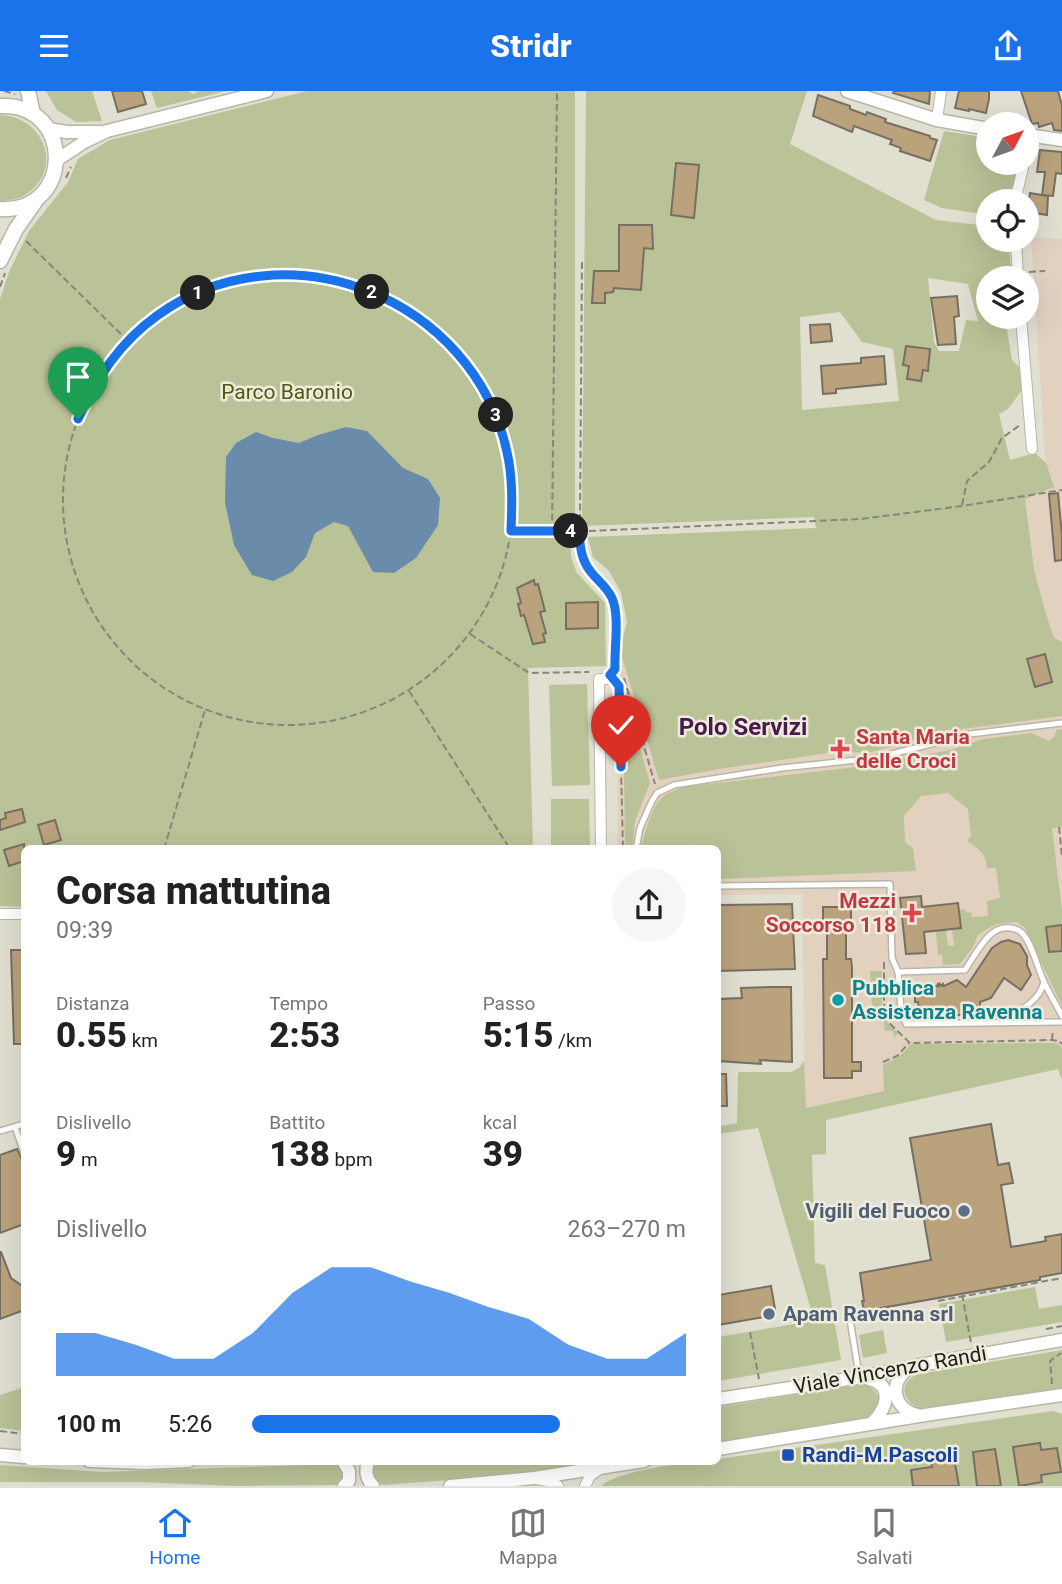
<!DOCTYPE html>
<html lang="it">
<head>
<meta charset="utf-8">
<style>
  :root { --surface:#fff; --page:#f6f6f6; --text:#222; --muted:#767676; --line:#e0e0e0; --accent:#1a73e8 }
  body { margin:0; font-family:Roboto,sans-serif; background:var(--page); color:var(--text); height:100vh; display:flex; flex-direction:column; font-size:26px; white-space:nowrap }
  * { box-sizing:border-box; margin:0 }
  p { font-size:23px; color:var(--muted) }
  .icon { flex:none; width:38px; height:38px; fill:none; stroke:currentColor; stroke-width:2; stroke-linecap:round; stroke-linejoin:round }
  .map { position:relative; flex:1; overflow:hidden }
  .drawer { position:absolute; left:21px; top:754px; width:700px; height:620px; display:flex; flex-direction:column; background:var(--surface); border-radius:10px; box-shadow:0 7px 28px #0002 }
  .drawer>* { flex:none }
  .needle { width:46px; rotate:49deg }
  .controls { position:absolute; left:976px; top:21px; display:grid; gap:14px }
  .controls a { display:grid; place-items:center; width:63px; height:63px; border-radius:50%; background:var(--surface); box-shadow:0 7px 28px #0002; font-size:35px }
  .pin { position:absolute; display:grid; place-items:center; width:60px; height:60px; color:#fff; margin:-72px -30px; border-radius:50% 50% 50% 0; rotate:-45deg; box-shadow:0 0 7px #0007 }
  .pin .icon { rotate:45deg }
  .km { position:absolute; width:35px; height:35px; margin:-18px; border-radius:50%; background:#222; color:#fff; font-size:19px; line-height:35px; text-align:center }
  .round { display:grid; place-items:center; flex:none; width:74px; height:74px; border-radius:37px; background:var(--page) }
  .overview { display:flex; align-items:center; justify-content:space-between; height:119px; padding:0 35px }
  h1 { font-size:38px; font-weight:800; line-height:52px }
  .stats { display:grid; grid-template-columns:repeat(3,1fr); gap:10px; height:119px; padding:7px 35px }
  .stats div { display:grid; align-content:center }
  .stats b { font-size:35px; font-weight:800 }
  .stats small { font-size:19px; font-weight:400 }
  .stats p { font-size:19px }
  .chart { height:196px; padding:14px 35px }
  .chart p { display:flex; justify-content:space-between }
  .chart svg { width:100%; height:126px; margin-top:7px; fill:var(--accent); opacity:.7 }
  ul { padding:0 35px; list-style:none; font-size:23px }
  li { display:grid; grid-template-columns:112px 84px 1fr; align-items:center; height:52px }
  li i { height:18px; border-radius:9px; background:var(--accent) }
  header { display:flex; justify-content:space-between; align-items:center; height:91px; padding:0 35px; background:var(--accent); color:#fff; font-size:32px; font-weight:800 }
  .tabs { display:flex; justify-content:space-around; align-items:center; height:98px; border-top:2px solid var(--line); background:var(--surface); font-size:19px; color:var(--muted) }
  .tabs a { display:grid; justify-items:center; gap:4px }
  .tabs .on { color:var(--accent) }
  .map>svg:first-child { display:block }
  .medical { fill:#e3d1c0 }
  .green { fill:#bac297; fill-rule:evenodd }
  .water { fill:#6b8baa }
  .building { fill:#b9a27c; stroke:#776f64; stroke-width:2 }
  .lines { fill:none; stroke-linecap:round; stroke-linejoin:round }
  .service-casing { stroke:#b8b6a8; stroke-width:8 }
  .minor-casing { stroke:#b8b6a8; stroke-width:12 }
  .tertiary-casing { stroke:#b8b6a8; stroke-width:15 }
  .secondary-casing { stroke:#b8b6a8; stroke-width:17 }
  .path { stroke:#88867b; stroke-width:2; stroke-dasharray:7 3.5; stroke-linecap:butt }
  .service { stroke:#fff; stroke-width:5 }
  .minor { stroke:#fff; stroke-width:10 }
  .tertiary { stroke:#fff; stroke-width:12 }
  .secondary { stroke:#fff; stroke-width:14 }
  .route-casing { stroke:#fff; stroke-width:14 }
  .route { stroke:#1a73e8; stroke-width:9 }
  .health-dot { fill:#e0444e; stroke:#efecdd; stroke-width:2.5 }
  .culture-dot { fill:#0f9aa8; stroke:#efecdd; stroke-width:2.5 }
  .service-dot { fill:#5c6f8a; stroke:#efecdd; stroke-width:2.5 }
  .transit-dot { fill:#1a4fb4; stroke:#efecdd; stroke-width:2.5 }
  .labels { text-anchor:middle; dominant-baseline:central; stroke-width:5; stroke-linejoin:round; paint-order:stroke }
  .park-label { font-size:21px; fill:#505815; stroke:#efecdd }
  .health-label { font-size:21px; font-weight:bold; fill:#be3a42; stroke:#efecdd; text-anchor:start }
  .culture-label { font-size:21px; font-weight:bold; fill:#0d838f; stroke:#efecdd; text-anchor:start }
  .service-label { font-size:21px; font-weight:bold; fill:#4e5e75; stroke:#efecdd; text-anchor:end }
  .street-label { font-size:21px; fill:#201f19; stroke:#efecdd }
  .transit-label { font-size:21px; font-weight:bold; fill:#164399; stroke:#efecdd; text-anchor:start }
  .quarter-label { font-size:24px; font-weight:bold; fill:#471b4f; stroke:#efecdd }
</style>
</head>
<body>
<header><svg class="icon" aria-label="menu" viewBox="0 0 24 24"><path d="M4 6h16M4 12h16M4 18h16"/></svg>Stridr<svg class="icon" aria-label="share" viewBox="0 0 24 24"><path d="M12 15V3M7 8l5-5 5 5M5 13v7h14v-7"/></svg></header>
<div class="map">
<svg width="1062" height="1395" viewBox="0 0 1062 1395">
  <rect width="100%" height="100%" fill="#e1dfd0"/>
  <!-- medical -->
  <path class="medical" d="M1031,146L1062,148V967L885,1000L805,1017L802,803L718,804V758H617L620,559L627,531L621,501L609,480L593,466L588,446L970,433L1046,382Z"/>
  <!-- green -->
  <g class="green">
    <path d="M46,0H92L102,30L76,31L57,19Z"/>
    <path d="M151,0H188L193,3L199,0H226L157,17Z"/>
    <path d="M307,0H575V435H570L571,465L576,481L605,512L606,575L528,577L533,758H24V816L0,815V208L9,181L29,140L68,91L78,68L110,49Z"/>
    <path d="M586,0H807L790,53L936,129L989,135V149H1008L1012,187H989V226H1015L1016,233H1006L1012,269L1019,276L1022,299L1008,318L999,323L1010,369L1035,362L1046,372L1054,396L1025,408L1034,479L1047,527L1054,547L1062,551V625L940,641L872,661L828,662L719,678L659,689L620,559L627,531L621,501L609,480L593,466L588,446L816,437L814,426L582,435ZM928,187L968,193L978,230L966,229L959,260H939L934,251ZM840,221L862,251L893,258L899,310L802,319L800,226Z"/>
    <path d="M0,24C43,25 64,77 28,102C20,108 11,109 1,110H0Z"/>
    <path d="M944,40L989,47V72H1018L1010,110H989V124L942,117L924,109Z"/>
    <path d="M587,593L590,694L552,695L549,594Z"/>
    <path d="M623,600L650,692L635,730L632,758H625Z"/>
    <path d="M1062,638V736L1052,737L1062,820V915L1025,837L1017,831L997,833L985,839L978,844L973,856L960,873L943,874L942,864H938L935,830L946,839L948,855H954L952,838L961,836L959,819L965,818L966,822L971,821L972,826L988,825L987,810L1000,807L996,777H987C986,761 979,759 967,750L971,745L968,718L948,702L921,705L904,725L905,751L913,757L916,780L718,788V758H641C644,744 650,721 659,710C665,702 675,699 684,696L847,677L951,659L983,648L1031,642L1049,650L1055,645L1056,639Z"/>
    <path d="M551,708H589L590,758H551Z"/>
    <path d="M870,880H882V915L884,928L898,942L894,947L893,940H885L884,931L880,930L879,916H872Z"/>
    <path d="M1053,952L1058,953L1062,957V989L1058,978L826,1029V1063L812,1064L815,1172L825,1174L841,1269L718,1290V1246L806,1231L814,1229L758,1037L718,1043V1036L737,1032L738,983L739,981H791L799,977L804,970L806,1017L884,1000L883,973C896,969 903,963 911,953Z"/>
    <path d="M1035,1196L1039,1218L1062,1214V1231L946,1251L939,1213Z"/>
    <path d="M883,1239L887,1262L863,1267L859,1244Z"/>
    <path d="M1062,1259V1298L921,1318C902,1310 897,1292 918,1283Z"/>
    <path d="M864,1293C883,1302 884,1313 868,1327L718,1351V1316Z"/>
    <path d="M24,1296V1340L0,1337V1304Z"/>
    <path d="M1053,1320L1062,1323V1395H601C619,1379 692,1370 718,1370V1368Z"/>
    <path d="M380,1370H596L504,1385L383,1394C371,1388 369,1377 380,1370Z"/>
    <path d="M335,1373L341,1376L344,1386L342,1391L337,1394L235,1395L140,1391H0V1374L102,1381Z"/>
  </g>
  <!-- water -->
  <path class="water" d="M346,336L367,340L403,377L428,388L440,407L438,434L416,467L394,482L373,481L348,435L334,431L315,442L306,466L292,481L273,490L252,484L234,454L225,411L226,366L236,352L256,341L273,347L299,352L318,344Z"/>
  <!-- building -->
  <g class="building">
    <path d="M112,0H142L146,13L118,21Z"/>
    <path d="M894,0H930L929,13L893,2Z"/>
    <path d="M959,0H989V8L986,22L969,18V20L955,17Z"/>
    <path d="M1021,0H1058L1062,15V40L1054,39L1052,32L1039,36L1038,32L1032,33Z"/>
    <path d="M818,4L850,15V18L866,24L867,21L886,28L885,31L930,45V47L937,49L930,70L900,60L901,57L890,53L892,49L854,35L852,41L813,25Z"/>
    <path d="M1040,59L1062,61V83L1056,82L1053,105L1042,104L1045,81H1037Z"/>
    <path d="M676,72L699,74L694,127L671,124Z"/>
    <path d="M1030,102L1048,105L1047,124L1028,121Z"/>
    <path d="M619,134H652L653,158L644,157L641,199L614,197L613,201L605,202V212H592L594,180H619Z"/>
    <path d="M957,205L959,225L954,226L956,253L938,254L931,207Z"/>
    <path d="M830,233L832,250L811,252L810,234Z"/>
    <path d="M906,255L930,258L928,280L923,279L921,290L907,288L909,275L903,274Z"/>
    <path d="M884,265L886,293L836,298V302L823,303L821,275L861,272V267Z"/>
    <path d="M1058,402L1062,445V469L1055,470L1049,403Z"/>
    <path d="M534,489L535,494L538,493L545,520L540,521L546,542L543,543L545,551L533,553L524,524L521,525L518,513L521,512L517,497Z"/>
    <path d="M598,511V537L566,538V512Z"/>
    <path d="M1045,563L1052,591L1035,596L1027,568Z"/>
    <path d="M22,718L25,731L0,739V729L6,727L5,722Z"/>
    <path d="M55,729L61,749L44,754L38,734Z"/>
    <path d="M24,753V770L9,775L4,759Z"/>
    <path d="M921,805L922,816L958,812L961,837L924,841L926,862L906,863L900,807Z"/>
    <path d="M792,813L795,878L718,880V814Z"/>
    <path d="M823,816H851V829H846V868H851L852,877V971H861V980H852V987H824L823,868H827V829H823Z"/>
    <path d="M1062,834V860L1049,861L1046,836Z"/>
    <path d="M1008,849L1020,853L1027,865V874L1031,884L1021,899L1004,887L991,907L980,911V924H956V919H919L918,911H915V899L919,895H937L938,893L939,895L940,893L942,895L943,893L944,895L957,889L966,896L992,857L1001,851Z"/>
    <path d="M11,859H24V953H14Z"/>
    <path d="M771,896H791L792,971L760,969L761,973L718,970V908L742,907L741,897Z"/>
    <path d="M718,983H726L727,1015H718Z"/>
    <path d="M991,1033L998,1074L1009,1072L1013,1092L1001,1094L1011,1156L1046,1150L1045,1146L1062,1143V1182L1040,1186V1189L864,1220L862,1210H864L860,1182L931,1169L910,1047Z"/>
    <path d="M17,1058L24,1072V1133L0,1142V1064Z"/>
    <path d="M0,1161H1L11,1187L24,1196V1219L0,1228Z"/>
    <path d="M771,1195L776,1224L718,1234V1204Z"/>
    <path d="M1040,1352L1041,1359L1057,1357L1061,1381L1041,1384L1042,1391L1019,1395L1013,1356Z"/>
    <path d="M995,1358L1001,1395H977L973,1361Z"/>
    <path d="M954,1367L959,1395H913L911,1379L932,1376L931,1370Z"/>
  </g>
  <g class="lines">
    <defs>
      <g id="service">
        <path d="M636,758L640,737L652,710L657,702L674,694L782,677L876,667L970,643L1062,632"/>
        <path d="M718,795L890,793L892,867L898,881"/>
        <path d="M1062,925C1056,913 1049,902 1044,891C1038,878 1031,849 1021,841C1012,834 999,836 991,843C980,853 973,867 965,879L898,881L901,918L906,933L1062,931"/>
        <path d="M999,931C1017,921 1039,912 1044,891"/>
        <path d="M15,1036L24,1062"/>
        <path d="M0,1040L24,1033"/>
        <path d="M849,1222L859,1284"/>
      </g>
      <g id="minor">
        <path d="M937,29L941,0"/>
        <path d="M1015,110L1024,72"/>
        <path d="M1016,149L1018,187"/>
        <path d="M1021,226L1032,358"/>
        <path d="M579,440L580,459L585,472L592,483L602,491L612,507L616,524L615,578L606,588H599L601,758"/>
        <path d="M0,823H24"/>
        <path d="M537,1388L553,1391L558,1395"/>
        <path d="M585,1395L590,1385L600,1378"/>
      </g>
      <g id="tertiary">
        <path d="M847,0L937,29L989,38"/>
        <path d="M49,38L66,41H100"/>
        <path d="M1027,44L1062,49"/>
        <path d="M57,69L84,51L107,40L267,0"/>
        <path d="M909,1277C888,1292 893,1317 917,1324"/>
        <path d="M865,1287C894,1292 889,1315 872,1332"/>
        <path d="M718,1308L862,1286L920,1274L1062,1249"/>
        <path d="M718,1358L925,1324L1062,1304"/>
        <path d="M0,1364L24,1366"/>
        <path d="M89,1370L145,1372L189,1370"/>
        <path d="M343,1370L349,1380V1390L344,1395"/>
        <path d="M368,1370C365,1381 366,1387 373,1395"/>
        <path d="M450,1395L534,1387L644,1370"/>
      </g>
      <g id="secondary">
        <path d="M28,0L33,23"/>
        <path d="M0,15C75,11 74,123 0,118"/>
        <path d="M0,170L16,138L35,111"/>
      </g>
    </defs>
    <!-- service casing -->
    <use href="#service" class="service-casing"/>
    <!-- minor casing -->
    <use href="#minor" class="minor-casing"/>
    <!-- tertiary casing -->
    <use href="#tertiary" class="tertiary-casing"/>
    <!-- secondary casing -->
    <use href="#secondary" class="secondary-casing"/>
    <!-- path -->
    <g class="path">
      <path d="M4,0L15,3"/>
      <path d="M66,87L71,76"/>
      <path d="M26,150L127,249"/>
      <path d="M1029,181L1045,180"/>
      <circle cx="288" cy="409" r="225"/>
      <path d="M0,196L5,182"/>
      <path d="M962,414L967,390L989,371L1002,347L1020,334"/>
      <path d="M580,430L582,169"/>
      <path d="M512,440H569"/>
      <path d="M552,440L557,0"/>
      <path d="M589,440L861,428L962,415L1062,399"/>
      <path d="M470,543L529,582L589,581"/>
      <path d="M624,587L655,693"/>
      <path d="M617,593L619,595L623,758"/>
      <path d="M409,600L510,758"/>
      <path d="M1059,736L1062,766"/>
      <path d="M164,758L205,619"/>
      <path d="M884,871V913L887,930L910,952L1052,949L1059,950L1062,953"/>
      <path d="M1052,949L1053,939"/>
      <path d="M883,971L897,965L909,952"/>
      <path d="M962,1203L971,1252"/>
      <path d="M938,1210L1062,1187"/>
      <path d="M1046,1238L1062,1235"/>
      <path d="M750,1241L759,1288"/>
      <path d="M1052,1293L1050,1270L1061,1262"/>
      <path d="M0,1340L24,1343"/>
    </g>
    <!-- service -->
    <use href="#service" class="service"/>
    <!-- minor -->
    <use href="#minor" class="minor"/>
    <!-- tertiary -->
    <use href="#tertiary" class="tertiary"/>
    <!-- secondary -->
    <use href="#secondary" class="secondary"/>
  </g>
  <g class="lines">
    <defs>
      <path id="route" d="M78,328C97,286 120,251 158,224C287,132 474,207 507,361C513,387 512,414 511,440H579C580,455 581,469 591,481C598,490 607,496 612,507C620,525 614,558 615,578L610,584L619,595L621,676"/>
    </defs>
    <!-- route casing -->
    <use href="#route" class="route-casing"/>
    <!-- route -->
    <use href="#route" class="route"/>
  </g>
  <!-- markers -->
  <g class="health-dot">
    <path d="M836.5 647.5h7v7h7v7h-7v7h-7v-7h-7v-7h7z"/>
    <path d="M908.5 811.5h7v7h7v7h-7v7h-7v-7h-7v-7h7z"/>
  </g>
  <circle class="culture-dot" cx="838" cy="909" r="7"/>
  <g class="service-dot">
    <circle cx="964" cy="1120" r="7"/>
    <circle cx="769" cy="1223" r="7"/>
  </g>
  <rect class="transit-dot" x="781" y="1357" width="14" height="14" rx="3.5"/>
  <g class="labels">
    <!-- park labels -->
    <g class="park-label">
      <text x="287" y="301">Parco Baronio</text>
    </g>
    <!-- health labels -->
    <g class="health-label">
      <text x="856" y="646">Santa Maria<tspan x="856" dy="24">delle Croci</tspan></text>
      <text x="896" y="810" text-anchor="end">Mezzi<tspan x="896" dy="24">Soccorso 118</tspan></text>
    </g>
    <!-- culture labels -->
    <g class="culture-label">
      <text x="852" y="897">Pubblica<tspan x="852" dy="24">Assistenza Ravenna</tspan></text>
    </g>
    <!-- service labels -->
    <g class="service-label">
      <text x="950" y="1120">Vigili del Fuoco</text>
      <text x="783" y="1223" text-anchor="start">Apam Ravenna srl</text>
    </g>
    <!-- street labels -->
    <g class="street-label">
      <text transform="translate(890 1279) rotate(-10)">Viale Vincenzo Randi</text>
    </g>
    <!-- transit labels -->
    <g class="transit-label">
      <text x="802" y="1364">Randi-M.Pascoli</text>
    </g>
    <!-- quarter labels -->
    <g class="quarter-label">
      <text x="743" y="636">Polo Servizi</text>
    </g>
  </g>
</svg>
<div class="controls">
<a><svg class="needle" viewBox="-14 -14 28 28"><path d="M0-13l5 13h-10z" fill="#e53935"/><path d="M0 13l5-13h-10z" fill="#767676"/></svg></a>
<a><svg class="icon" aria-label="locate" viewBox="0 0 24 24"><circle cx="12" cy="12" r="6"/><path d="M12 2v4M12 18v4M2 12h4M18 12h4"/></svg></a>
<a><svg class="icon" aria-label="layers" viewBox="0 0 24 24"><path d="M12 4l9 5-9 5-9-5zM3 14l9 5 9-5"/></svg></a>
</div>
<div class="pin" style="left:78px;top:328px;background:#1e9e55"><svg class="icon" aria-label="arrive" viewBox="0 0 24 24"><path d="M6 21V4h12l-3 4 3 4H6"/></svg></div>
<div class="pin" style="left:621px;top:676px;background:#d93025"><svg class="icon" aria-label="check" viewBox="0 0 24 24"><path d="M5 12l5 5 9-10"/></svg></div>
<b class="km" style="left:198px;top:202px">1</b>
<b class="km" style="left:372px;top:201px">2</b>
<b class="km" style="left:496px;top:324px">3</b>
<b class="km" style="left:571px;top:440px">4</b>
<section class="drawer">
<div class="overview"><div><h1>Corsa mattutina</h1><p>09:39</p></div><a class="round"><svg class="icon" aria-label="share" viewBox="0 0 24 24"><path d="M12 15V3M7 8l5-5 5 5M5 13v7h14v-7"/></svg></a></div>
<div class="stats">
<div><p>Distanza</p><b>0.55<small> km</small></b></div>
<div><p>Tempo</p><b>2:53</b></div>
<div><p>Passo</p><b>5:15<small> /km</small></b></div>
</div>
<div class="stats">
<div><p>Dislivello</p><b>9<small> m</small></b></div>
<div><p>Battito</p><b>138<small> bpm</small></b></div>
<div><p>kcal</p><b>39</b></div>
</div>
<div class="chart"><p><span>Dislivello</span>263–270 m</p>
<svg viewBox="0 0 160 44" preserveAspectRatio="none"><path d="M0 44V29L10 29L20 33L30 38L40 38L50 29L60 15L70 6L80 6L90 11L100 15L110 20L120 24L130 33L140 38L150 38L160 29V44z"/></svg>
</div>
<ul>
<li><b>100 m</b>5:26<i style="width:71%"></i></li>
</ul>
</section>
</div>
<nav class="tabs">
<a class="on"><svg class="icon" aria-label="home" viewBox="0 0 24 24"><path d="M3 11l9-7 9 7M6 9v11h12V9"/></svg>Home</a>
<a><svg class="icon" aria-label="map" viewBox="0 0 24 24"><path d="M3 6l6-2 6 2 6-2v14l-6 2-6-2-6 2zM9 4v14M15 6v14"/></svg>Mappa</a>
<a><svg class="icon" aria-label="saved" viewBox="0 0 24 24"><path d="M7 4h10v16l-5-4-5 4z"/></svg>Salvati</a>
</nav>
</body>
</html>
